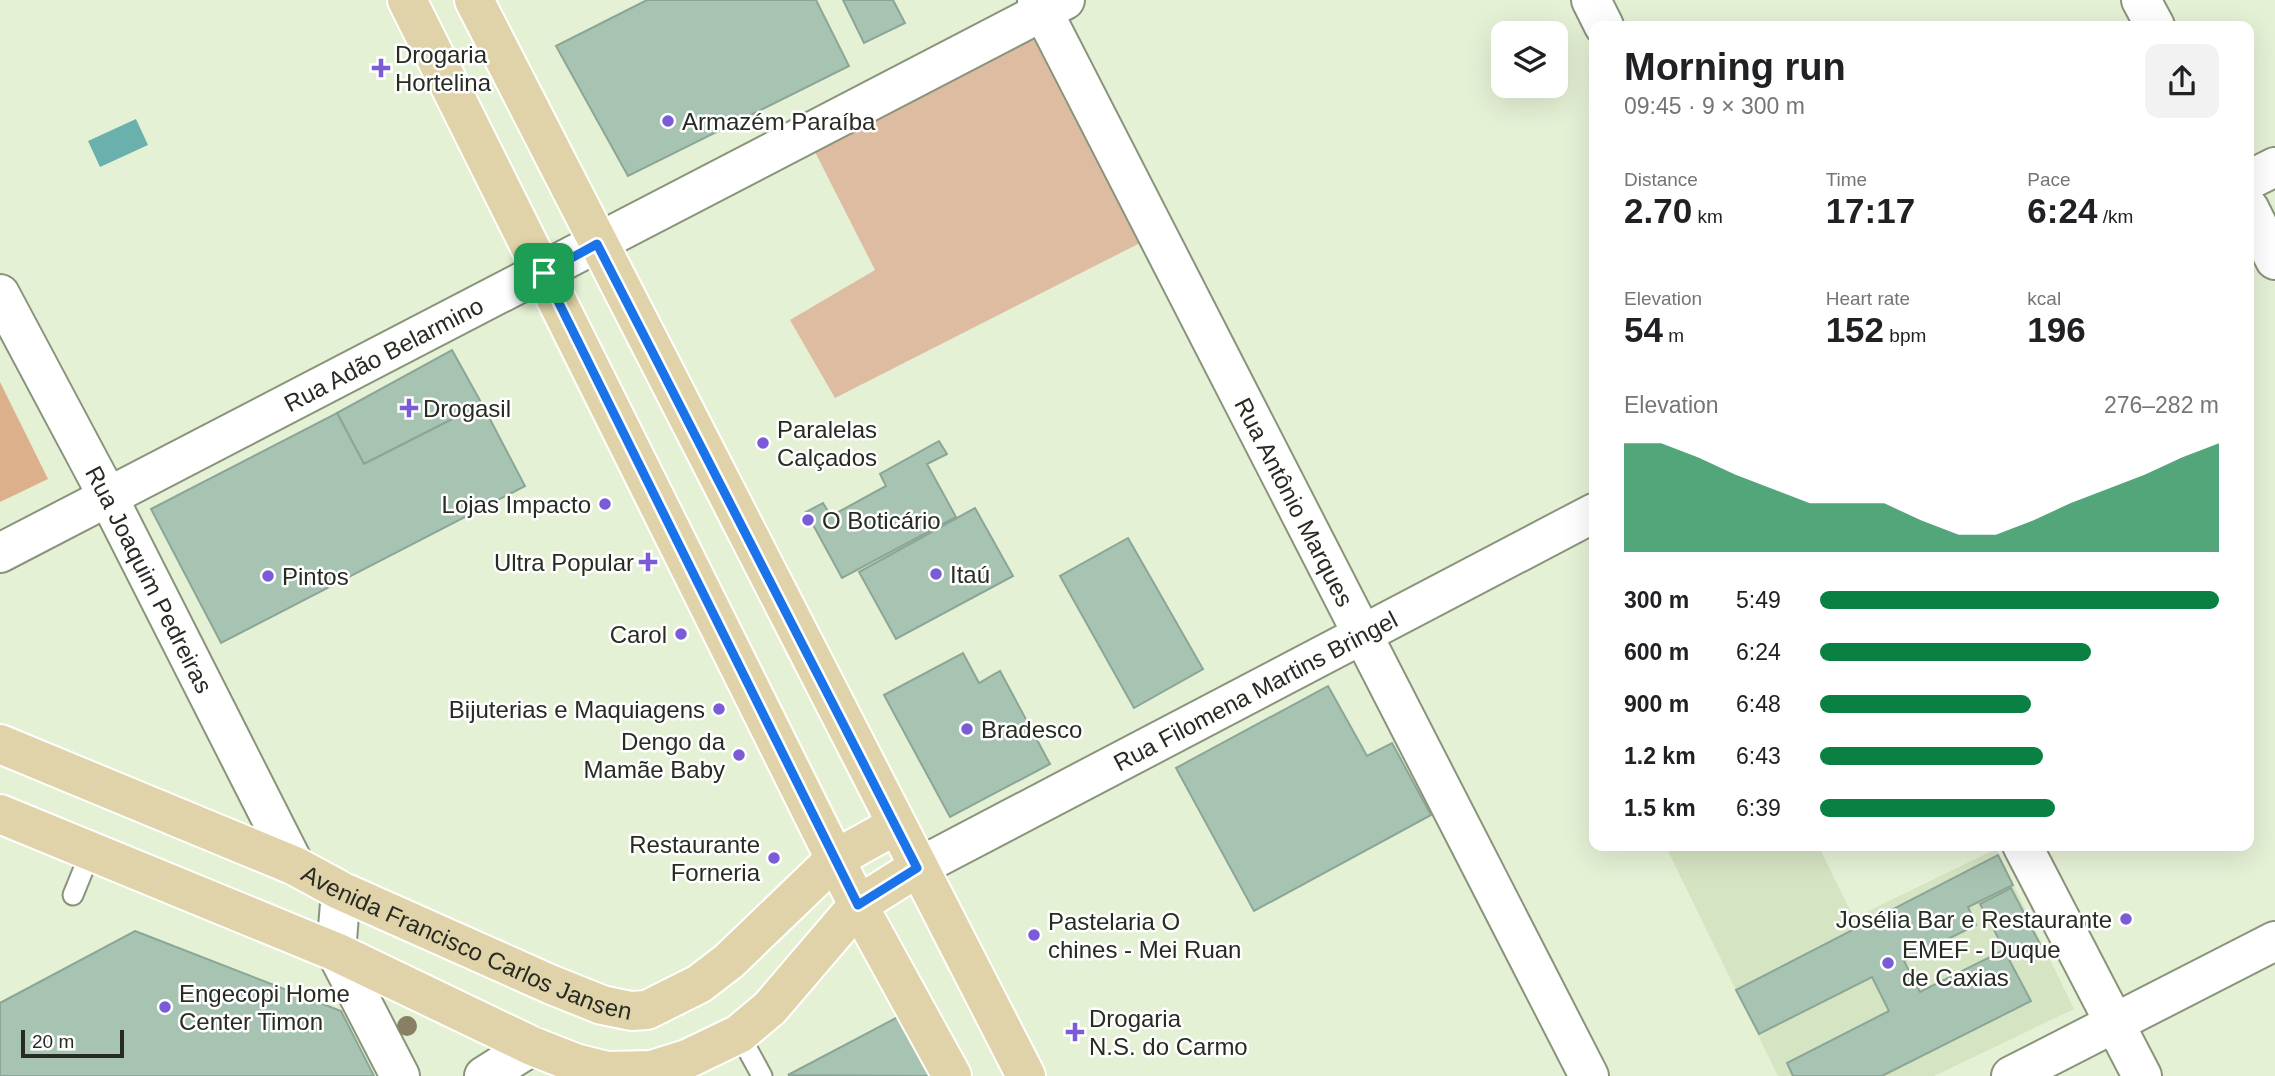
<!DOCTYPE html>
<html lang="en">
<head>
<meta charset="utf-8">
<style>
  :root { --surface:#fff; --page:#f2f2f2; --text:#202124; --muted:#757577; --accent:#0b8043 }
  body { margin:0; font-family:Arial,sans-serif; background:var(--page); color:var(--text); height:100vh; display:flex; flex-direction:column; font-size:26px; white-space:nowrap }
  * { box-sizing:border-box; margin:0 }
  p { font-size:23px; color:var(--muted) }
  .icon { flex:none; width:38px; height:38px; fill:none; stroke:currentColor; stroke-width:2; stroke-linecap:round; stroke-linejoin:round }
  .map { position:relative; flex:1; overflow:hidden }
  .details { position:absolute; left:1589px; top:21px; width:665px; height:830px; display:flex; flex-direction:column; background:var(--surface); border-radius:14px; box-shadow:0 7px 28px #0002 }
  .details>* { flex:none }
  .fabs { position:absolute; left:1491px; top:21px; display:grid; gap:14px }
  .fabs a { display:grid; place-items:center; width:77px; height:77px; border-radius:14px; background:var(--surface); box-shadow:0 7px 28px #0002; font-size:35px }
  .scale { position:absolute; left:21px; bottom:18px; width:103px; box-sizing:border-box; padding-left:7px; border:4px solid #272b21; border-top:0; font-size:19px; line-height:24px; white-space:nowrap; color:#272b21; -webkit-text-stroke:5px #fff; paint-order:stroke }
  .pin { position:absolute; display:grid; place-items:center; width:60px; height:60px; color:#fff; margin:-30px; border-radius:14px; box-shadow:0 4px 10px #0006 }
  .round { display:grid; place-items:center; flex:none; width:74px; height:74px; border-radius:14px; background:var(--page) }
  .head { display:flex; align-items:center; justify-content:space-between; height:119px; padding:0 35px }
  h1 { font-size:38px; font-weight:700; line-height:52px }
  .metrics { display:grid; grid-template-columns:repeat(3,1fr); gap:10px; height:119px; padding:7px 35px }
  .metrics div { display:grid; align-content:center }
  .metrics b { font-size:35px; font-weight:700 }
  .metrics small { font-size:19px; font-weight:400 }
  .metrics p { font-size:19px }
  .chart { height:196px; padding:14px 35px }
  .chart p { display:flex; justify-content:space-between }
  .chart svg { width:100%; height:126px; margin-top:7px; fill:var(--accent); opacity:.7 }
  ul { padding:0 35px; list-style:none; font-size:23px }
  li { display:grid; grid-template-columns:112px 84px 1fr; align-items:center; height:52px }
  li i { height:18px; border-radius:9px; background:var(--accent) }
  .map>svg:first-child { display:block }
  .built { fill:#d5e4c3 }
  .green { fill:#ddbca2 }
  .forest { fill:#ddb08c }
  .water { fill:#6ab1ae }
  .building { fill:#a7c3b2; stroke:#8ba696; stroke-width:2 }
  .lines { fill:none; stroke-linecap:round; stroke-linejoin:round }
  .service-casing { stroke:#89947b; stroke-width:23 }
  .minor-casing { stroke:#89947b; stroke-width:42 }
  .primary-casing { stroke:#fff; stroke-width:42 }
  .service { stroke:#fff; stroke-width:19 }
  .minor { stroke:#fff; stroke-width:38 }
  .primary { stroke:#e0d3a9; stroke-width:38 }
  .tree { fill:#8a7f63 }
  .route-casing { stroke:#fff; stroke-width:14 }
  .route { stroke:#1a73e8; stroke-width:9 }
  .poi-dot { fill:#7a5cd7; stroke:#fff; stroke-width:2.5 }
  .labels { text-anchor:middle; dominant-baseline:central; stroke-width:5; stroke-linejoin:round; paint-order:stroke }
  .poi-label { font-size:24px; fill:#272b21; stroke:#fff; text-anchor:start }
  .street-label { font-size:24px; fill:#272b21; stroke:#fff }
</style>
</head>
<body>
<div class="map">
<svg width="2275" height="1076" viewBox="0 0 2275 1076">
  <rect width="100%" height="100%" fill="#e5f1d5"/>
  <!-- built -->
  <path class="built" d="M1665,845H1818L1854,918L1996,849L2074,1009L1934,1076H1778Z"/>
  <!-- green -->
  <path class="green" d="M1033,36L1144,241L835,398L790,320L875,270L815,152Z"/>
  <!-- forest -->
  <path class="forest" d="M0,382L48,479L0,502Z"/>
  <!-- water -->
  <path class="water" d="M136,119L148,145L100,167L88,141Z"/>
  <!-- building -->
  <g class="building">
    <path d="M647,0H816L849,66L628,176L556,46Z"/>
    <path d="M843,0H893L905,23L864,43Z"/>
    <path d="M452,350L482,404L364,464L337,413Z"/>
    <path d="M482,404L525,486L221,643L151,509L337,413L364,464Z"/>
    <path d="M939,441L947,454L927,464L956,517L842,578L806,512L823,503L831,516L886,486L880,474Z"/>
    <path d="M975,508L1013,576L896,639L859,572Z"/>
    <path d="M1128,538L1203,669L1134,708L1060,576Z"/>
    <path d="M963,653L979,683L1000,671L1050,764L950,817L884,695Z"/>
    <path d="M1328,686L1367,756L1392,743L1431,815L1254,911L1176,768Z"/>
    <path d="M1998,855L2013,885L1968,907L1976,925L1904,961L1920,992L2004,950L2031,1001L1882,1076H1793L1787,1063L1889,1011L1872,977L1759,1034L1736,990Z"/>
    <path d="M2011,888L2040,944L2010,960L1980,904Z"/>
    <path d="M135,931L341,1011L374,1076H0V1003Z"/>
    <path d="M915,1008L932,1076L788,1075Z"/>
  </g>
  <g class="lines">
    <defs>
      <g id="service">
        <path d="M73,895L91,851"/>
        <path d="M739,1034L762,1076"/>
      </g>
      <g id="minor">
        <path id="s1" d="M1037,0L1589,1076"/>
        <path d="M1591,0L1604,26"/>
        <path d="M2141,0L2155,26"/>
        <path d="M2249,180L2275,167"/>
        <path d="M2249,208L2275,260"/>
        <path id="s2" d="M0,294L107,495L295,866"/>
        <path id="s3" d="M0,553L1065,0"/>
        <path d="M2022,845L2142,1076"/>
        <path id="s4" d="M917,868L1594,513"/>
        <path d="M341,891L336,952L400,1076"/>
        <path d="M484,1076L532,1046"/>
        <path d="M2011,1076L2275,941"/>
      </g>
      <g id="primary">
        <path d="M407,0L858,905L952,1076"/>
        <path d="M474,0L1026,1076"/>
        <path id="s5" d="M0,744L295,866L341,891L552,985L602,1005L631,1011L647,1010L699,984L729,961L835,859L896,825"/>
        <path d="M0,814L336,952L532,1046L575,1063L607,1071L615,1076"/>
        <path d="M607,1071L652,1070L687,1059L739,1034L770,1008L858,905L917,868"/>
      </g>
    </defs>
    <!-- service casing -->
    <use href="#service" class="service-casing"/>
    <!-- minor casing -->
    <use href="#minor" class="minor-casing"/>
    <!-- primary casing -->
    <use href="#primary" class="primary-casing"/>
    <!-- service -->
    <use href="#service" class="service"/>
    <!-- minor -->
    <use href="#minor" class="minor"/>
    <!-- primary -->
    <use href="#primary" class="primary"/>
  </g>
  <!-- trees -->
  <circle class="tree" cx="407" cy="1026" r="10"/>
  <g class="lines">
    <defs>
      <path id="route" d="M597,244L917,868L858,905L544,273Z"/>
    </defs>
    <!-- route casing -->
    <use href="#route" class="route-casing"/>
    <!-- route -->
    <use href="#route" class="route"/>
  </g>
  <!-- markers -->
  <g class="poi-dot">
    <path d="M377.5 57.5h7v7h7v7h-7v7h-7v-7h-7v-7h7z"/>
    <circle cx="668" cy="121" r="7"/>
    <path d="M405.5 397.5h7v7h7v7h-7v7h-7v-7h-7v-7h7z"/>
    <circle cx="763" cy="443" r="7"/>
    <circle cx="605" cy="504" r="7"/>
    <circle cx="808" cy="520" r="7"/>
    <path d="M644.5 551.5h7v7h7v7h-7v7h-7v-7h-7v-7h7z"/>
    <circle cx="936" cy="574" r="7"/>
    <circle cx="268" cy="576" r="7"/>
    <circle cx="681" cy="634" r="7"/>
    <circle cx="719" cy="709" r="7"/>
    <circle cx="967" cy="729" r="7"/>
    <circle cx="739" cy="755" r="7"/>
    <circle cx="774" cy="858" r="7"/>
    <circle cx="2126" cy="919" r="7"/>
    <circle cx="1034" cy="935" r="7"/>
    <circle cx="1888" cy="963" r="7"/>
    <circle cx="165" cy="1007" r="7"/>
    <path d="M1071.5 1021.5h7v7h7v7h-7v7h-7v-7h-7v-7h7z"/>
  </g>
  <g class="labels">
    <!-- poi labels -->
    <g class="poi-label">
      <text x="395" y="54">Drogaria<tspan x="395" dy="28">Hortelina</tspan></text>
      <text x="682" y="121">Armazém Paraíba</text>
      <text x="423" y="408">Drogasil</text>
      <text x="777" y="429">Paralelas<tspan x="777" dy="28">Calçados</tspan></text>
      <text x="591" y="504" text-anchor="end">Lojas Impacto</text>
      <text x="822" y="520">O Boticário</text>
      <text x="634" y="562" text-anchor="end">Ultra Popular</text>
      <text x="950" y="574">Itaú</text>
      <text x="282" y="576">Pintos</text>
      <text x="667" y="634" text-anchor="end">Carol</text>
      <text x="705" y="709" text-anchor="end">Bijuterias e Maquiagens</text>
      <text x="981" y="729">Bradesco</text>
      <text x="725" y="741" text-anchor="end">Dengo da<tspan x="725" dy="28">Mamãe Baby</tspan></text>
      <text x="760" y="844" text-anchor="end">Restaurante<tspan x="760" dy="28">Forneria</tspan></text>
      <text x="2112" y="919" text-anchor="end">Josélia Bar e Restaurante</text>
      <text x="1048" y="921">Pastelaria O<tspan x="1048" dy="28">chines - Mei Ruan</tspan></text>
      <text x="1902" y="949">EMEF - Duque<tspan x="1902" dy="28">de Caxias</tspan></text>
      <text x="179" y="993">Engecopi Home<tspan x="179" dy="28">Center Timon</tspan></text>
      <text x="1089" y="1018">Drogaria<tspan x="1089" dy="28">N.S. do Carmo</tspan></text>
    </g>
    <!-- street labels -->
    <g class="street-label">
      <text stroke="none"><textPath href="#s3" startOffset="432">Rua Adão Belarmino</textPath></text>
      <text stroke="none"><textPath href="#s1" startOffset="564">Rua Antônio Marques</textPath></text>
      <text stroke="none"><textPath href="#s2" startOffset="322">Rua Joaquim Pedreiras</textPath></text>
      <text stroke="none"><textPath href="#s4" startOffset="382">Rua Filomena Martins Bringel</textPath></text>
      <text stroke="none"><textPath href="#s5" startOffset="508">Avenida Francisco Carlos Jansen</textPath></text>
    </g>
  </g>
</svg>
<div class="fabs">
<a><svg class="icon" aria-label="layers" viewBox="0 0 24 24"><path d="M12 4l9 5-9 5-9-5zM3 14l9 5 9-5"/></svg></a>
</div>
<div class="scale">20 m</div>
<div class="pin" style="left:544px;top:273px;background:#1e9e55"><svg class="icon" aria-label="arrive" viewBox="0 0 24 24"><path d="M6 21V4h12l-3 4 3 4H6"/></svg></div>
<section class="details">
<div class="head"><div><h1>Morning run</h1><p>09:45 · 9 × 300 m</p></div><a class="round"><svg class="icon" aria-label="share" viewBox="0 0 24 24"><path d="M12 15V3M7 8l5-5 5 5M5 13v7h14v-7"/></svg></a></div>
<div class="metrics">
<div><p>Distance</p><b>2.70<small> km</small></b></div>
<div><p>Time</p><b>17:17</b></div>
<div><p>Pace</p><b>6:24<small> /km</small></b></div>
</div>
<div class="metrics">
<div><p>Elevation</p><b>54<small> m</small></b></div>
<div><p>Heart rate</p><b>152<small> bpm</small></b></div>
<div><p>kcal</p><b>196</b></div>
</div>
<div class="chart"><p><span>Elevation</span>276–282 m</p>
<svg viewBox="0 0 160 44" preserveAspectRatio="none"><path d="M0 44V6L10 6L20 11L30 17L40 22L50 27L60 27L70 27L80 33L90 38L100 38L110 33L120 27L130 22L140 17L150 11L160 6V44z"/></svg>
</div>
<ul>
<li><b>300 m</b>5:49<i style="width:100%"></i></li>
<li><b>600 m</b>6:24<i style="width:68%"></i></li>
<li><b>900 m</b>6:48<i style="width:53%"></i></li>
<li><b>1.2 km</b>6:43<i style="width:56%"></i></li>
<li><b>1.5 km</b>6:39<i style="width:59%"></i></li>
</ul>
</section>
</div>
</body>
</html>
